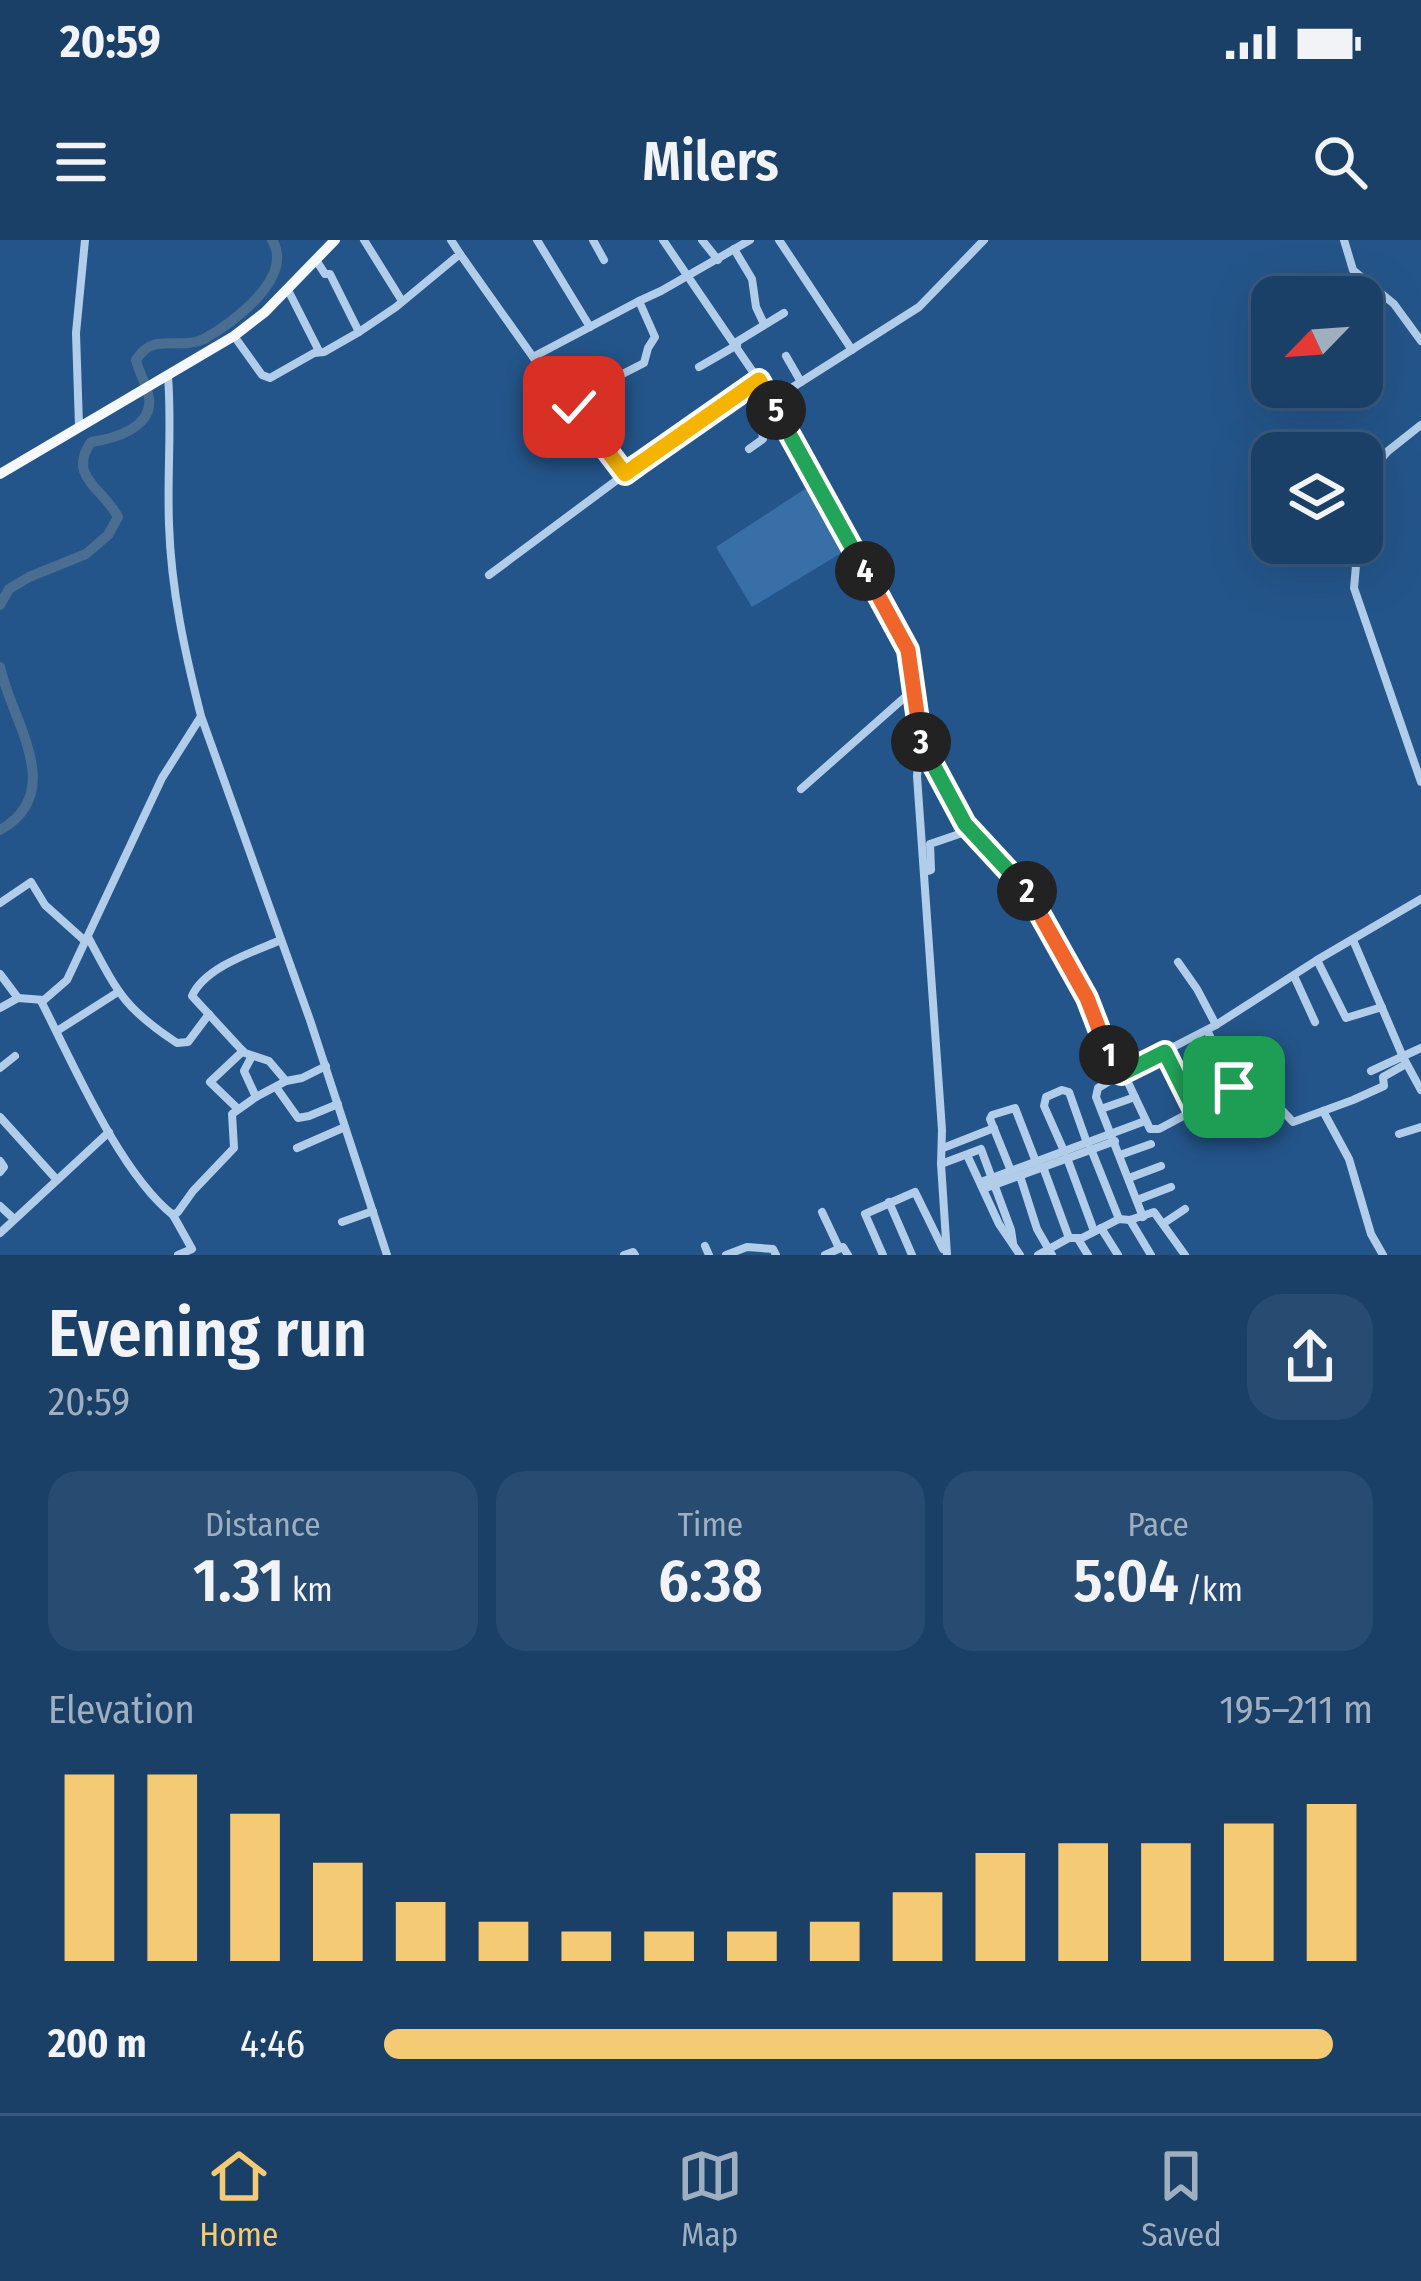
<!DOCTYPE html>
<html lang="en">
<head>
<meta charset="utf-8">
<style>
  :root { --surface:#1b4068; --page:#284b71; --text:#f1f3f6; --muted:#a0afc0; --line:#39597c; --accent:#f4ca75 }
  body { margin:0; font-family:"Fira Sans Condensed",sans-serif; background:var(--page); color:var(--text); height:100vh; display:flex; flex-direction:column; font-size:45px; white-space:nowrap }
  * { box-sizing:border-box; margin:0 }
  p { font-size:39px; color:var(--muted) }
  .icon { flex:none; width:66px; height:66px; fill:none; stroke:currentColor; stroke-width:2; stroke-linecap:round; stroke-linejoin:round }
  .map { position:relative; height:1015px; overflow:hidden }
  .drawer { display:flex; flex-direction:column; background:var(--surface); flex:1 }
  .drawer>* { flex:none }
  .needle { width:78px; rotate:245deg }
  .controls { position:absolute; left:1251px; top:36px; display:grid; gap:24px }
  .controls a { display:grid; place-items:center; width:132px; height:132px; border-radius:24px; background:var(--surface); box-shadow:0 12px 48px #0002,0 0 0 3px var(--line); font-size:60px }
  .pin { position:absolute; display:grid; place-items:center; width:102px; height:102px; color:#fff; margin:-51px; border-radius:24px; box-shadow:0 6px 18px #0006 }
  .km { position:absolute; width:60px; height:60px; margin:-30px; border-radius:50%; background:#222; color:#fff; font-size:33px; line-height:60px; text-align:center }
  .round { display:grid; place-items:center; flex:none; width:126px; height:126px; border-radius:36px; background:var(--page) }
  .head { display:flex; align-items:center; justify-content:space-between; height:204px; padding:0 48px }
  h1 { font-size:66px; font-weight:600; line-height:90px }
  .metrics { display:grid; grid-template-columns:repeat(3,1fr); gap:18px; height:204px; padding:12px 48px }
  .metrics div { display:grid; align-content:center; border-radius:30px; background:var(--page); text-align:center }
  .metrics b { font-size:60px; font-weight:600 }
  .metrics small { font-size:33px; font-weight:400 }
  .metrics p { font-size:33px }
  .chart { height:336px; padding:24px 48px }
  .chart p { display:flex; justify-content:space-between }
  .chart svg { width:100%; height:216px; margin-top:12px; stroke:var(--accent); stroke-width:6 }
  ul { padding:0 48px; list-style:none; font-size:39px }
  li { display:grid; grid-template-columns:192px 144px 1fr; align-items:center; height:90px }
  li i { height:30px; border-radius:15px; background:var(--accent) }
  .status { display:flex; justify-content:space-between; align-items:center; height:84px; padding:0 60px; background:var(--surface); direction:ltr }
  .status svg { height:33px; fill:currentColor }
  header { display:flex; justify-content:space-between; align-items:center; height:156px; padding:0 48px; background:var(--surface); font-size:54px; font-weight:600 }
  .menu { display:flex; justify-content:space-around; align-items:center; height:168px; border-top:3px solid var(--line); background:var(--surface); font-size:33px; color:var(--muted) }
  .menu a { display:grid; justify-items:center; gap:6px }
  .menu .current { color:var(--accent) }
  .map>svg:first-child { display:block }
  .green { fill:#386fa7 }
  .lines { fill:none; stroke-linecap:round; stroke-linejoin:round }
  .river { stroke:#4a6d92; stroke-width:10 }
  .minor { stroke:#b1cdea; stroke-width:8 }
  .major { stroke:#f5f9fe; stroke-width:10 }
  .split-1-casing { stroke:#fff; stroke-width:24 }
  .split-2-casing { stroke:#fff; stroke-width:24 }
  .split-3-casing { stroke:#fff; stroke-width:24 }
  .split-4-casing { stroke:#fff; stroke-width:24 }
  .split-5-casing { stroke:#fff; stroke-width:24 }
  .split-6-casing { stroke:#fff; stroke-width:24 }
  .split-7-casing { stroke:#fff; stroke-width:24 }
  .split-1 { stroke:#22a559; stroke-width:15 }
  .split-2 { stroke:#f0652b; stroke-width:15 }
  .split-3 { stroke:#22a559; stroke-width:15 }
  .split-4 { stroke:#f0652b; stroke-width:15 }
  .split-5 { stroke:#22a559; stroke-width:15 }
  .split-6 { stroke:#f5b400; stroke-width:15 }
  .split-7 { stroke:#f5b400; stroke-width:15 }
</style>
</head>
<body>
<div class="status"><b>20:59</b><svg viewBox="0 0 49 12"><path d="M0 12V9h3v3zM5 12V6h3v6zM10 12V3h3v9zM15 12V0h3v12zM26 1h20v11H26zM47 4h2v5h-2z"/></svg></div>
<header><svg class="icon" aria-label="menu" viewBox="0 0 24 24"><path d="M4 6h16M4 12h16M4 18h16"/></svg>Milers<svg class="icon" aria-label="search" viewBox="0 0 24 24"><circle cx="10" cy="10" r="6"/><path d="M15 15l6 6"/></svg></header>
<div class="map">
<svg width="1421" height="1015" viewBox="0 0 1421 1015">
  <rect width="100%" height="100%" fill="#24558a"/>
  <!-- green -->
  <path class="green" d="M811,245L848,309L752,367L716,307Z"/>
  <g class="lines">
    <!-- river -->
    <g class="river">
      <path d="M0,365L9,349L29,337L86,314L108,295L118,277C103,248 67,237 91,202C113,199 153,188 149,158C147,145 139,133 136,120C153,91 179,111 204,99C233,83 295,37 272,0"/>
      <path d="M0,427C11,480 68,552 0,590"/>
    </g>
    <!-- minor -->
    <g class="minor">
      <path d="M364,0L402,61"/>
      <path d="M537,0L590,87"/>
      <path d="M593,0L604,20"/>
      <path d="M663,0L766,151L908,410L921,501L917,536L942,890L941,924L947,1015"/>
      <path d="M702,0L718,20"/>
      <path d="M779,0L852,110"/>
      <path d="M1344,0L1353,30L1394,64L1421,101"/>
      <path d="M734,9L752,39L756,67L764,84"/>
      <path d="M460,14L533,117L625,234L759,140"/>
      <path d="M316,20L325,34H330L359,92"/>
      <path d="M288,50L319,111"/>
      <path d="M234,96L262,135L270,138L314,113L324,112L359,92L396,67L460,14L451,0"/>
      <path d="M735,103L784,73"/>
      <path d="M786,116L801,142"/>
      <path d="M533,117L639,61"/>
      <path d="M699,127L737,105"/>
      <path d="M168,136C172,186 167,235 169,284C171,350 185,413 201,476L310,780L387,1015"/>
      <path d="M771,161L919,67L984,0"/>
      <path d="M574,167L597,147L644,123L648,108L655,97L639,61L661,51L750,0"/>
      <path d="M79,186L76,93L85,0"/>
      <path d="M749,209L763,199L762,189L781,180"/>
      <path d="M1362,281L1371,230L1388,211L1421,185"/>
      <path d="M1358,303L1354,348L1421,542"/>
      <path d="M489,335L625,234"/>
      <path d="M922,503L965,584L1031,655L1074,732L1092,770L1114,826L1121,834L1216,785L1317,720L1421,659"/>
      <path d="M801,549L913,450"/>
      <path d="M925,632L931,630L930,604L971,590"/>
      <path d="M0,663L31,642L45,665L85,701"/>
      <path d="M88,697C118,753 124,768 177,803L188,802L209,774"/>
      <path d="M281,700C253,712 205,727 192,756L239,807L245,813L269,821L286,841L302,838L326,826"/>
      <path d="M1353,700L1403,817L1421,850"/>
      <path d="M1317,720L1346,778L1382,767"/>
      <path d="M1178,722L1197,749L1216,785"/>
      <path d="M0,734L18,758"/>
      <path d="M1294,736L1315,782"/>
      <path d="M41,761C73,823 119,932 173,975L178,972L193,951L234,908L232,874L256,857L244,831L252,816"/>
      <path d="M0,768L18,758L44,760L67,740L162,538L200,478"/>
      <path d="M57,791L118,752"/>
      <path d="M1165,812L1194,870"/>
      <path d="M0,828L15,816"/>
      <path d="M1371,831L1421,808"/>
      <path d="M1121,834L1098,848L1096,857L1143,977"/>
      <path d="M1124,834L1150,889H1159L1219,857L1234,846L1207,790"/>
      <path d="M276,847L298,878L309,876L338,864"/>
      <path d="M1235,847L1250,841L1264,870L1280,868L1293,882L1353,860L1384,846L1383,837L1406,824"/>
      <path d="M256,857L286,841"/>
      <path d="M238,869L210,842L243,811"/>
      <path d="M1101,869L1135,857"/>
      <path d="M1323,871L1349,919L1371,994L1383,1015"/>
      <path d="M0,877L57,940"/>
      <path d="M1399,894L1421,887"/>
      <path d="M297,908L345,887"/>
      <path d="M943,908L994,888"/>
      <path d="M1091,909L1119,979"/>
      <path d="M1064,911L1044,866L1046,857L1062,850L1069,852L1087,903"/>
      <path d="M967,915L999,984L1020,1015"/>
      <path d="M1120,915L1151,904"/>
      <path d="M1067,918L1094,991"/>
      <path d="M0,921L4,927L0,932"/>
      <path d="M941,924L981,909L1011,990L1013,1003"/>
      <path d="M1043,927L1069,998"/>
      <path d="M1011,931L990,879L992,875L1015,868L1036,922"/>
      <path d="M1020,936L1037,989L1052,1015"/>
      <path d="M1129,938L1161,926"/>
      <path d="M981,942L1145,881"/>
      <path d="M983,949L1115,901"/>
      <path d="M1137,960L1171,947"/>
      <path d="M889,962L912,1015"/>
      <path d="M0,966L14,979"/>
      <path d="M822,972L839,1008"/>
      <path d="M173,975L192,1009L178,1015"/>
      <path d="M1130,980L1151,1015"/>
      <path d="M342,982L373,971"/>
      <path d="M1164,983L1185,969"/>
      <path d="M1101,988L1118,1015"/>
      <path d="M0,993L109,892"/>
      <path d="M1078,999L1088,1015"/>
      <path d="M705,1006L709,1015"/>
      <path d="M624,1015L633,1012L635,1015"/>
      <path d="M726,1015L747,1007L773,1009L776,1015"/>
      <path d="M825,1015L843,1007L848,1015"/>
      <path d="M883,1015L865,974L915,952L943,1009"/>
      <path d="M1038,1015L1069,998H1082L1119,979L1130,980L1154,972L1185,1015"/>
    </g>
    <!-- major -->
    <path class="major" d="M0,234L234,96L265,72L335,0"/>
  </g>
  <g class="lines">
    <defs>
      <path id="split-1" d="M1109,815L1121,834L1165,812L1194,870L1234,847"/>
      <path id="split-2" d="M1027,651L1087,758L1109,815"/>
      <path id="split-3" d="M921,502L965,584L1027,651"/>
      <path id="split-4" d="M865,331L908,410L921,502"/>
      <path id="split-5" d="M776,170L865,331"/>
      <path id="split-6" d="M636,226L759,140L776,170"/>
      <path id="split-7" d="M574,167L625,234L636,226"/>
    </defs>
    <!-- split-1 casing -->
    <use href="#split-1" class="split-1-casing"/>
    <!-- split-2 casing -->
    <use href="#split-2" class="split-2-casing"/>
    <!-- split-3 casing -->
    <use href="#split-3" class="split-3-casing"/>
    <!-- split-4 casing -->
    <use href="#split-4" class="split-4-casing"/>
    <!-- split-5 casing -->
    <use href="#split-5" class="split-5-casing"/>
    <!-- split-6 casing -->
    <use href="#split-6" class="split-6-casing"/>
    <!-- split-7 casing -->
    <use href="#split-7" class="split-7-casing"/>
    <!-- split-1 -->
    <use href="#split-1" class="split-1"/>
    <!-- split-2 -->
    <use href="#split-2" class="split-2"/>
    <!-- split-3 -->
    <use href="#split-3" class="split-3"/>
    <!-- split-4 -->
    <use href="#split-4" class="split-4"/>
    <!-- split-5 -->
    <use href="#split-5" class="split-5"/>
    <!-- split-6 -->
    <use href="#split-6" class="split-6"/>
    <!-- split-7 -->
    <use href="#split-7" class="split-7"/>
  </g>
</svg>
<div class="controls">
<a><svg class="needle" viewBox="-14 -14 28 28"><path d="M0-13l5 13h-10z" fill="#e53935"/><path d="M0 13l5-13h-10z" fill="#a0afc0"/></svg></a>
<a><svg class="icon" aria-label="layers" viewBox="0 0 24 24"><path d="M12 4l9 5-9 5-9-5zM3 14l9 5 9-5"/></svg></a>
</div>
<div class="pin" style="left:1234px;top:847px;background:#1e9e55"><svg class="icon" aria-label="arrive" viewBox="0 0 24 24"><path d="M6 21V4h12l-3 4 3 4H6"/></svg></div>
<div class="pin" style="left:574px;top:167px;background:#d93025"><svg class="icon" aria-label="check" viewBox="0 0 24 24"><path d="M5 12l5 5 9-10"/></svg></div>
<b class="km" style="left:1109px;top:815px">1</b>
<b class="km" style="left:1027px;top:651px">2</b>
<b class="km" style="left:921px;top:502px">3</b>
<b class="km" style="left:865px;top:331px">4</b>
<b class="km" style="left:776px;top:170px">5</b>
</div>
<section class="drawer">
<div class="head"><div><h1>Evening run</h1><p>20:59</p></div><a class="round"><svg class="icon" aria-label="share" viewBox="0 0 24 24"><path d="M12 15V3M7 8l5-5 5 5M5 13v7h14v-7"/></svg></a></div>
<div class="metrics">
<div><p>Distance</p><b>1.31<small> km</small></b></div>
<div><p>Time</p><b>6:38</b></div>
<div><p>Pace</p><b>5:04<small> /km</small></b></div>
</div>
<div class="chart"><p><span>Elevation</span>195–211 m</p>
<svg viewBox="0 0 160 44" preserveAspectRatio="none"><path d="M5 44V6M15 44V6M25 44V14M35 44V24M45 44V32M55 44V36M65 44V38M75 44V38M85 44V38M95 44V36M105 44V30M115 44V22M125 44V20M135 44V20M145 44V16M155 44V12"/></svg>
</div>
<ul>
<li><b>200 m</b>4:46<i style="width:96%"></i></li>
</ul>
</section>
<nav class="menu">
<a class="current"><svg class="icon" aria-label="home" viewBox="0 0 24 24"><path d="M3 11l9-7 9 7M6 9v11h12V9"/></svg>Home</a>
<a><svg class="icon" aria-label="map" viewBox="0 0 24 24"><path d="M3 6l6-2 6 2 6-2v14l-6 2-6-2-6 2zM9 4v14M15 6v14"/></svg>Map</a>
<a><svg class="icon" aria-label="saved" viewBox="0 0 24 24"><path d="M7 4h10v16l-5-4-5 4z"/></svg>Saved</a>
</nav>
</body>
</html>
